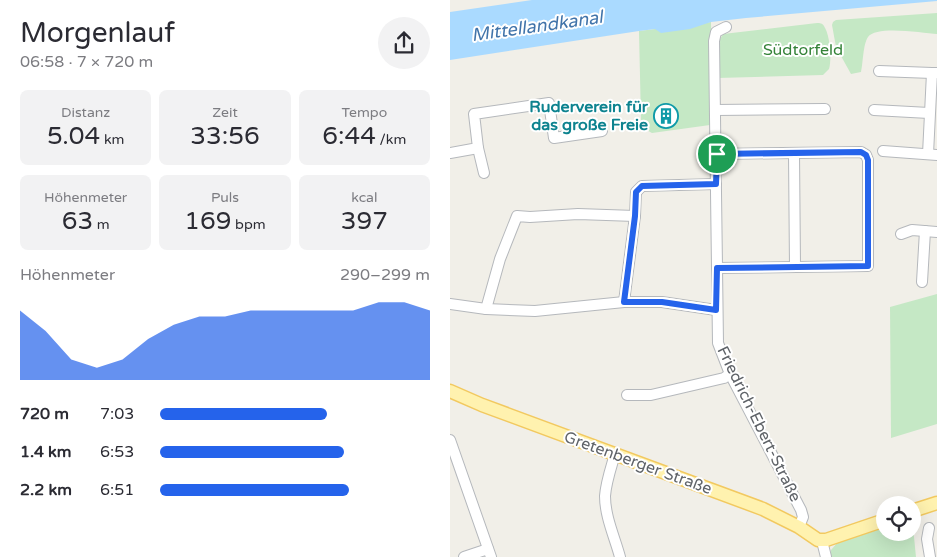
<!DOCTYPE html>
<html lang="de">
<head>
<meta charset="utf-8">
<style>
  :root { --surface:#fff; --page:#f2f2f3; --text:#2b2b33; --muted:#7c7c81; --accent:#2563eb }
  body { margin:0; font-family:"Varela Round",sans-serif; background:var(--page); color:var(--text); height:100vh; display:flex; flex-direction:column; font-size:19px; white-space:nowrap }
  * { box-sizing:border-box; margin:0 }
  p { font-size:16px; color:var(--muted) }
  .icon { flex:none; width:28px; height:28px; fill:none; stroke:currentColor; stroke-width:2; stroke-linecap:round; stroke-linejoin:round }
  .map { position:relative; flex:1; overflow:hidden }
  .sheet { display:flex; flex-direction:column; background:var(--surface); width:450px }
  .sheet>* { flex:none }
  .tools { position:absolute; left:426px; top:496px; display:grid; gap:10px }
  .tools a { display:grid; place-items:center; width:45px; height:45px; border-radius:50%; background:var(--surface); box-shadow:0 5px 20px #0002; font-size:25px }
  .pin { position:absolute; display:grid; place-items:center; width:42px; height:42px; color:#fff; margin:-21px; border:2px solid #fff; border-radius:50%; box-shadow:0 1px 5px #0007 }
  .round { display:grid; place-items:center; flex:none; width:52px; height:52px; border-radius:26px; background:var(--page) }
  .headline { display:flex; align-items:center; justify-content:space-between; height:85px; padding:0 20px }
  h1 { font-size:28px; font-weight:600; line-height:38px }
  .stats { display:grid; grid-template-columns:repeat(3,1fr); gap:8px; height:85px; padding:5px 20px }
  .stats div { display:grid; align-content:center; border-radius:8px; background:var(--page); text-align:center }
  .stats b { font-size:25px; font-weight:600 }
  .stats small { font-size:14px; font-weight:400 }
  .stats p { font-size:14px }
  .chart { height:140px; padding:10px 20px }
  .chart p { display:flex; justify-content:space-between }
  .chart svg { width:100%; height:90px; margin-top:5px; fill:var(--accent); opacity:.7 }
  ul { padding:0 20px; list-style:none; font-size:16px }
  li { display:grid; grid-template-columns:80px 60px 1fr; align-items:center; height:38px }
  li i { height:12px; border-radius:6px; background:var(--accent) }
  main { display:flex; flex:1; min-height:0 }
  .map>svg:first-child { display:block }
  .green { fill:#c5e8c5 }
  .water { fill:#aadaff }
  .lines { fill:none; stroke-linecap:round; stroke-linejoin:round }
  .minor-casing { stroke:#b5b8bc; stroke-width:12 }
  .major-casing { stroke:#f2c960; stroke-width:15 }
  .minor { stroke:#fff; stroke-width:10 }
  .major { stroke:#fff2af; stroke-width:12 }
  .route-casing { stroke:#fff; stroke-width:10 }
  .route { stroke:#2563eb; stroke-width:6 }
  .labels { text-anchor:middle; dominant-baseline:central; stroke-width:4; stroke-linejoin:round; paint-order:stroke }
  .park-label { font-size:16px; fill:#348238; stroke:#fff }
  .culture-label { font-size:16px; font-weight:bold; fill:#0d838f; stroke:#fff; text-anchor:end }
  .street-label { font-size:16px; fill:#5f6368; stroke:#fff }
  .water-label { font-size:18px; font-style:italic; fill:#4174aa; stroke:#fff }
</style>
</head>
<body>
<main>
<section class="sheet">
<div class="headline"><div><h1>Morgenlauf</h1><p>06:58 · 7 × 720 m</p></div><a class="round"><svg class="icon" aria-label="share" viewBox="0 0 24 24"><path d="M12 15V3M7 8l5-5 5 5M5 13v7h14v-7"/></svg></a></div>
<div class="stats">
<div><p>Distanz</p><b>5.04<small> km</small></b></div>
<div><p>Zeit</p><b>33:56</b></div>
<div><p>Tempo</p><b>6:44<small> /km</small></b></div>
</div>
<div class="stats">
<div><p>Höhenmeter</p><b>63<small> m</small></b></div>
<div><p>Puls</p><b>169<small> bpm</small></b></div>
<div><p>kcal</p><b>397</b></div>
</div>
<div class="chart"><p><span>Höhenmeter</span>290–299 m</p>
<svg viewBox="0 0 160 44" preserveAspectRatio="none"><path d="M0 44V10L10 20L20 34L30 38L40 34L50 24L60 17L70 13L80 13L90 10L100 10L110 10L120 10L130 10L140 6L150 6L160 10V44z"/></svg>
</div>
<ul>
<li><b>720 m</b>7:03<i style="width:62%"></i></li>
<li><b>1.4 km</b>6:53<i style="width:68%"></i></li>
<li><b>2.2 km</b>6:51<i style="width:70%"></i></li>
</ul>
</section>
<div class="map">
<svg width="487" height="557" viewBox="0 0 487 557">
  <rect width="100%" height="100%" fill="#f1efe8"/>
  <!-- green -->
  <g class="green">
    <path d="M487,13V34C473,33 426,25 418,37C413,44 413,64 411,72L401,74L386,47L382,25L383,22L386,20Z"/>
    <path d="M261,22L262,120L260,125L202,133L193,128L191,121L189,31Z"/>
    <path d="M367,23C370,23 372,23 374,26C380,35 382,59 379,69L373,75L267,78L269,41L273,34Z"/>
    <path d="M487,294V424L441,438L440,307Z"/>
    <path d="M435,527V532H462L463,527L466,557H381V550L388,542Z"/>
  </g>
  <!-- water -->
  <path class="water" d="M82,0H487V1L296,18L261,22L240,29L211,33L205,29L189,31L0,60V12Z"/>
  <g class="lines">
    <defs>
      <g id="minor">
        <path d="M276,27L266,32L264,41L268,343L280,374L351,510L353,517L349,527"/>
        <path d="M429,71L482,73"/>
        <path d="M265,110L375,109"/>
        <path d="M424,110L479,113"/>
        <path d="M28,148L34,173"/>
        <path d="M433,151L487,155"/>
        <path d="M0,153L28,148L24,114L99,103L104,138L152,131"/>
        <path d="M344,153L345,267"/>
        <path d="M267,154L411,152L416,155L418,160V266L267,268"/>
        <path d="M478,154L482,73H487"/>
        <path d="M451,234L462,230L487,232"/>
        <path d="M472,282L475,231"/>
        <path d="M174,302L185,216L186,192L192,186L266,184"/>
        <path d="M0,304L36,309L85,311L174,302H212L266,310"/>
        <path d="M36,309L50,259L67,216L80,217L128,214L185,216"/>
        <path d="M177,395H201L274,378L280,374"/>
        <path d="M0,440L41,557"/>
        <path d="M165,454C161,468 156,482 155,496C155,517 165,538 170,557"/>
        <path d="M479,528L477,539L480,557"/>
        <path d="M372,541L376,557"/>
        <path d="M14,557L38,549"/>
      </g>
      <g id="major">
        <path d="M0,391L32,405L313,509L349,527L368,540H376L435,520"/>
        <path d="M462,511L487,503"/>
      </g>
    </defs>
    <!-- minor casing -->
    <use href="#minor" class="minor-casing"/>
    <!-- major casing -->
    <use href="#major" class="major-casing"/>
    <!-- minor -->
    <use href="#minor" class="minor"/>
    <!-- major -->
    <use href="#major" class="major"/>
  </g>
  <g class="lines">
    <defs>
      <path id="route" d="M411,152L416,155L418,160V266L267,268L266,310L212,302H174L185,216L186,192L192,186L266,184L267,154Z"/>
    </defs>
    <!-- route casing -->
    <use href="#route" class="route-casing"/>
    <!-- route -->
    <use href="#route" class="route"/>
  </g>
  <!-- icons -->
  <defs>
    <symbol id="building-ring" viewBox="-11 -11 22 22"><circle r="9.5" fill="#fff" stroke="#0f9aa8" stroke-width="1.5"/><path d="M-4-6H4V6H1V3H-1V6H-4ZM-2.5-4.3h1.7v1.8h-1.7ZM.8-4.3h1.7v1.8H.8ZM-2.5-1h1.7V.8h-1.7ZM.8-1h1.7V.8H.8Z" fill="#0f9aa8"/></symbol>
  </defs>
  <g fill-rule="evenodd">
    <use href="#building-ring" x="202" y="102" width="28" height="28"/>
  </g>
  <g class="labels">
    <!-- park labels -->
    <g class="park-label">
      <text x="353" y="50">Südtorfeld</text>
    </g>
    <!-- culture labels -->
    <g class="culture-label">
      <text x="198" y="107">Ruderverein für<tspan x="198" dy="18">das große Freie</tspan></text>
    </g>
    <!-- street labels -->
    <g class="street-label">
      <text transform="translate(309 424) rotate(64)">Friedrich-Ebert-Straße</text>
      <text transform="translate(188 463) rotate(20)">Gretenberger Straße</text>
    </g>
    <!-- water labels -->
    <g class="water-label">
      <text transform="translate(87 26) rotate(-8)">Mittellandkanal</text>
    </g>
  </g>
</svg>
<div class="tools">
<a><svg class="icon" aria-label="locate" viewBox="0 0 24 24"><circle cx="12" cy="12" r="6"/><path d="M12 2v4M12 18v4M2 12h4M18 12h4"/></svg></a>
</div>
<div class="pin" style="left:267px;top:154px;background:#1e9e55"><svg class="icon" aria-label="arrive" viewBox="0 0 24 24"><path d="M6 21V4h12l-3 4 3 4H6"/></svg></div>
</div>
</main>
</body>
</html>
